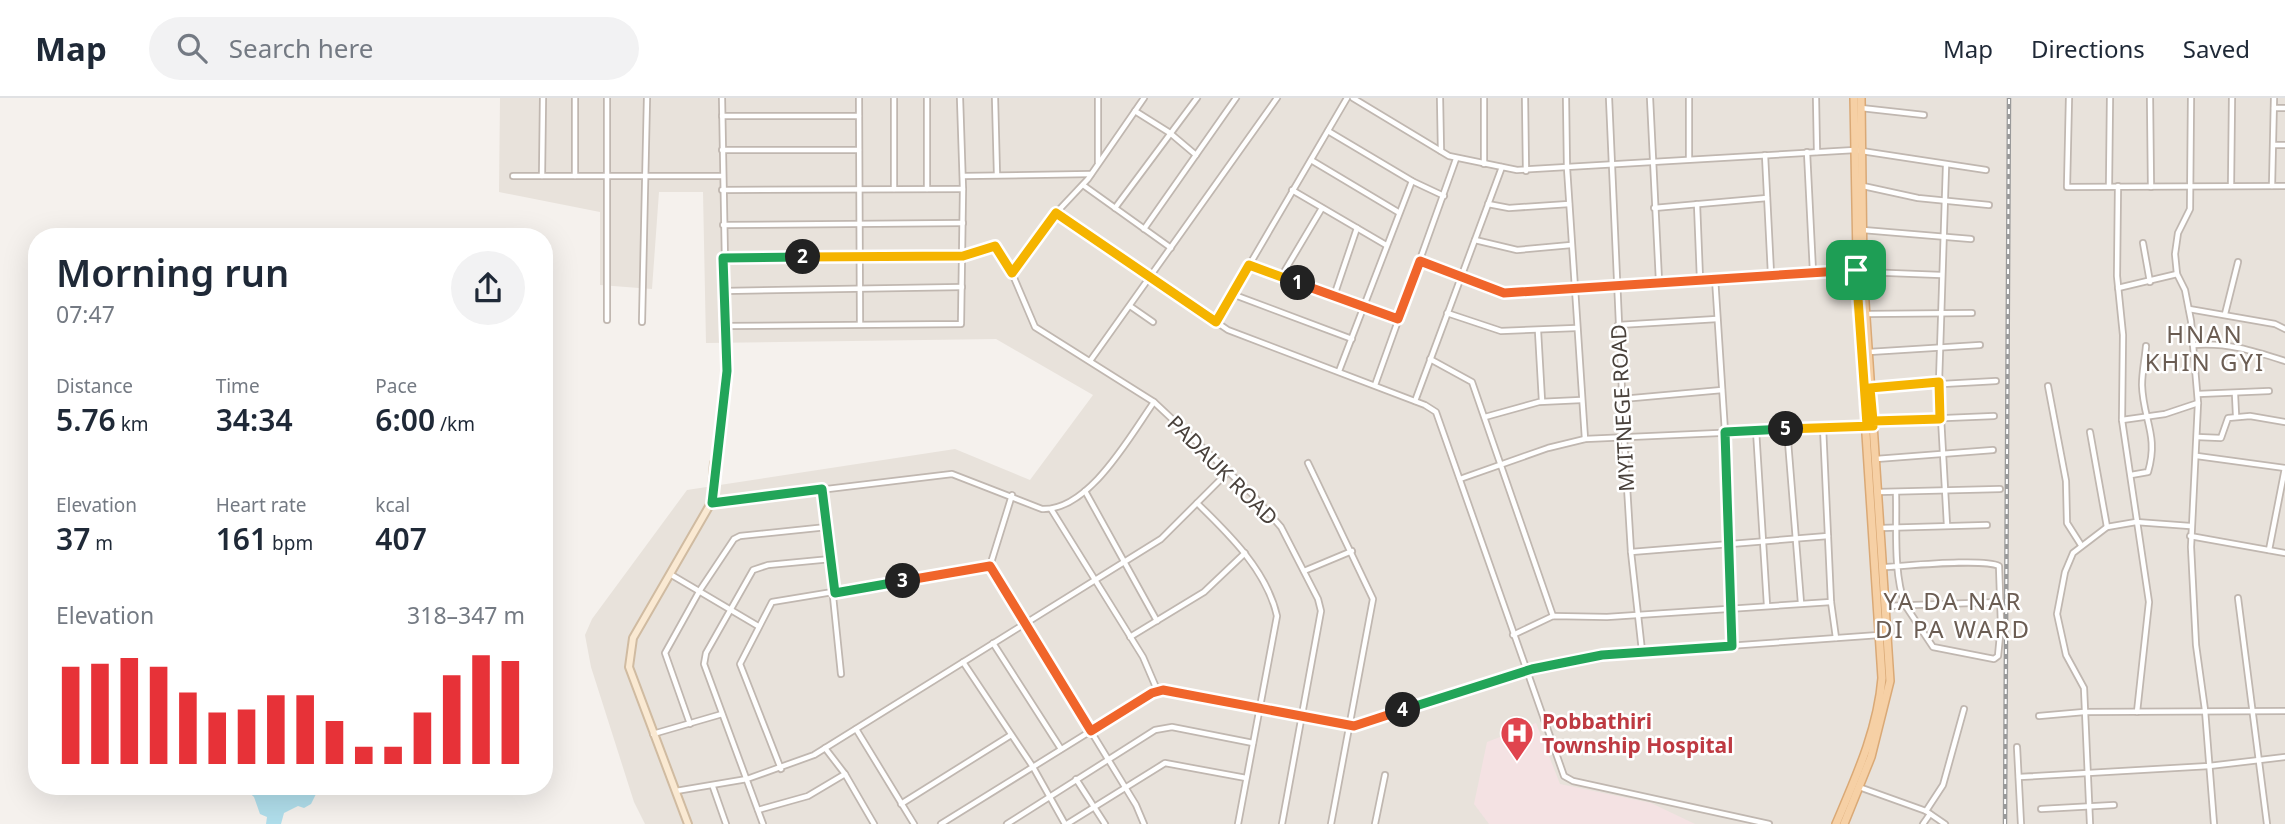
<!DOCTYPE html>
<html lang="en">
<head>
<meta charset="utf-8">
<style>
  :root { --surface:#fff; --page:#f2f2f3; --text:#1f2937; --muted:#747a83; --line:#e0e1e3; --accent:#e73238 }
  body { margin:0; font-family:"Noto Sans",sans-serif; background:var(--page); color:var(--text); height:100vh; display:flex; flex-direction:column; font-size:26px; white-space:nowrap }
  * { box-sizing:border-box; margin:0 }
  p { font-size:23px; color:var(--muted) }
  .icon { flex:none; width:38px; height:38px; fill:none; stroke:currentColor; stroke-width:2; stroke-linecap:round; stroke-linejoin:round }
  .map { position:relative; flex:1; overflow:hidden }
  .drawer { position:absolute; left:28px; top:130px; width:525px; height:567px; display:flex; flex-direction:column; background:var(--surface); border-radius:28px; box-shadow:0 7px 28px #0002 }
  .drawer>* { flex:none }
  .pin { position:absolute; display:grid; place-items:center; width:60px; height:60px; color:#fff; margin:-30px; border-radius:14px; box-shadow:0 4px 10px #0006 }
  .km { position:absolute; width:35px; height:35px; margin:-18px; border-radius:50%; background:#222; color:#fff; font-size:19px; line-height:35px; text-align:center }
  .round { display:grid; place-items:center; flex:none; width:74px; height:74px; border-radius:37px; background:var(--page) }
  .summary { display:flex; align-items:center; justify-content:space-between; height:119px; padding:0 28px }
  h1 { font-size:38px; font-weight:600; line-height:52px }
  .stats { display:grid; grid-template-columns:repeat(3,1fr); gap:10px; height:119px; padding:7px 28px }
  .stats div { display:grid; align-content:center }
  .stats b { font-size:30px; font-weight:600 }
  .stats small { font-size:19px; font-weight:400 }
  .stats p { font-size:19px }
  .chart { height:196px; padding:14px 28px }
  .chart p { display:flex; justify-content:space-between }
  .chart svg { width:100%; height:126px; margin-top:7px; stroke:var(--accent); stroke-width:6 }
  header { display:flex; align-items:center; gap:42px; box-sizing:border-box; height:98px; padding:0 35px; background:var(--surface); border-bottom:2px solid var(--line) }
  header strong { font-size:33px }
  nav { display:flex; gap:38px; margin-inline-start:auto; font-size:24px }
  .search { width:490px; height:63px; background:var(--page); display:flex; align-items:center; gap:18px; box-sizing:border-box; padding:0 24px; border-radius:38px; color:var(--muted); font-size:26px }
  .map>svg:first-child { display:block }
  .residential { fill:#e8e2db }
  .medical { fill:#f4e2e3 }
  .water { fill:#b0deeb }
  .lines { fill:none; stroke-linecap:round; stroke-linejoin:round }
  .street-casing { stroke:#c0b7b0; stroke-width:8 }
  .secondary-casing { stroke:#d0bba1; stroke-width:10 }
  .primary-casing { stroke:#daa976; stroke-width:10 }
  .street { stroke:#fff; stroke-width:4.5 }
  .secondary { stroke:#fae9d2; stroke-width:6 }
  .primary { stroke:#f6d0a5; stroke-width:7 }
  .rail-casing { stroke:#9a9a9a; stroke-width:4.5 }
  .rail { stroke:#fff; stroke-width:2; stroke-dasharray:5; stroke-linecap:butt }
  .split-1-casing { stroke:#fff; stroke-width:14 }
  .split-2-casing { stroke:#fff; stroke-width:14 }
  .split-3-casing { stroke:#fff; stroke-width:14 }
  .split-4-casing { stroke:#fff; stroke-width:14 }
  .split-5-casing { stroke:#fff; stroke-width:14 }
  .split-6-casing { stroke:#fff; stroke-width:14 }
  .split-1 { stroke:#f0652b; stroke-width:9 }
  .split-2 { stroke:#f5b400; stroke-width:9 }
  .split-3 { stroke:#22a559; stroke-width:9 }
  .split-4 { stroke:#f0652b; stroke-width:9 }
  .split-5 { stroke:#22a559; stroke-width:9 }
  .split-6 { stroke:#f5b400; stroke-width:9 }
  .labels { text-anchor:middle; dominant-baseline:central; stroke-width:5; stroke-linejoin:round; paint-order:stroke }
  .street-label { font-size:21px; fill:#49413b; stroke:#fff }
  .health-label { font-size:21px; font-weight:bold; fill:#be3a42; stroke:#fff; text-anchor:start }
  .quarter-label { font-size:24px; letter-spacing:2px; fill:#6b5d53; stroke:#fff }
</style>
</head>
<body>
<header>
<strong>Map</strong>
<div class="search"><svg class="icon" aria-label="search" viewBox="0 0 24 24"><circle cx="10" cy="10" r="6"/><path d="M15 15l6 6"/></svg>Search here</div>
<nav><a>Map</a><a>Directions</a><a>Saved</a></nav>
</header>
<div class="map">
<svg width="2285" height="726" viewBox="0 0 2285 726">
  <rect width="100%" height="100%" fill="#f5f1ed"/>
  <!-- residential -->
  <path class="residential" d="M500,0H2285V726H645L634,704L591,569L585,537L592,521L687,392L955,351L1030,382L1093,297L996,241L706,245L703,94H659L652,191L600,187V114L499,94Z"/>
  <!-- medical -->
  <path class="medical" d="M1536,625L1560,686L1651,705L1695,726H1489L1474,706L1487,644Z"/>
  <!-- water -->
  <path class="water" d="M242,688H266L267,693H273L276,688H320L311,706L304,710L298,708L284,715L281,726H266L267,719L260,716L254,699Z"/>
  <g class="lines">
    <defs>
      <g id="street">
        <path d="M859,0L860,226"/>
        <path d="M927,0V91"/>
        <path d="M995,0L997,77"/>
        <path d="M1098,0V65"/>
        <path d="M1353,0L1449,58L1517,72L1855,52L1986,72"/>
        <path d="M1440,0L1441,53"/>
        <path d="M1484,0V66"/>
        <path d="M1525,0L1526,73"/>
        <path d="M1566,0L1567,70L1585,341"/>
        <path d="M1609,0L1624,339L1631,454L1642,553"/>
        <path d="M1650,0L1659,183"/>
        <path d="M1689,0V61"/>
        <path d="M1816,0L1817,54"/>
        <path d="M2069,0L2067,89L2285,88"/>
        <path d="M2150,0L2151,89"/>
        <path d="M2191,0L2190,111L2178,135L2175,156L2177,176L2185,192L2191,223L2198,305L2191,449L2196,547L2205,612L2214,726"/>
        <path d="M1861,10L1924,17"/>
        <path d="M2274,10H2285"/>
        <path d="M1135,13L1170,35L1196,57"/>
        <path d="M722,18H859"/>
        <path d="M1328,33L1412,83L1444,98"/>
        <path d="M2274,47H2285"/>
        <path d="M722,52H859"/>
        <path d="M1807,54L1813,174"/>
        <path d="M1765,57L1771,176"/>
        <path d="M1311,62L1398,114"/>
        <path d="M1946,68L1939,284L1947,427"/>
        <path d="M513,78H722"/>
        <path d="M542,78L543,0"/>
        <path d="M575,78V0"/>
        <path d="M963,78L1091,76"/>
        <path d="M1083,87L1171,150"/>
        <path d="M1863,88L1918,100L1989,107"/>
        <path d="M2109,88L2110,0"/>
        <path d="M2118,88L2117,178L2123,237L2122,322L2149,504L2137,614"/>
        <path d="M2231,88L2232,0"/>
        <path d="M2272,88L2274,0"/>
        <path d="M894,91V0"/>
        <path d="M722,92L963,91"/>
        <path d="M1292,92L1386,147"/>
        <path d="M1488,106L1509,110L1569,106"/>
        <path d="M1697,106L1700,181"/>
        <path d="M1115,110L1197,0"/>
        <path d="M1654,110L1767,100"/>
        <path d="M1056,115L1228,232L1425,307L1436,314L1564,678L1573,683L1769,726"/>
        <path d="M723,127L963,125"/>
        <path d="M1144,131L1236,0"/>
        <path d="M1863,132L1971,141"/>
        <path d="M1475,142L1517,152L1571,147"/>
        <path d="M2143,145L2150,184"/>
        <path d="M723,160L963,158L995,148L1012,175L1035,229L1154,304L1252,396L1281,429L1318,501L1321,513L1282,726"/>
        <path d="M1420,163L1504,195L1856,171"/>
        <path d="M1249,167L1398,221"/>
        <path d="M1864,174L1941,177"/>
        <path d="M1012,175L1056,115L1088,81L1144,0"/>
        <path d="M1281,179L1322,110"/>
        <path d="M1715,180L1725,334L1732,548"/>
        <path d="M2118,190L2177,176"/>
        <path d="M724,193L962,189"/>
        <path d="M1232,196L1352,241"/>
        <path d="M1334,198L1357,130"/>
        <path d="M1130,208L1153,224"/>
        <path d="M2189,211L2275,226L2285,231"/>
        <path d="M1447,215L1501,233L1576,230"/>
        <path d="M1866,216L1972,215"/>
        <path d="M2225,216L2238,164"/>
        <path d="M607,222V0"/>
        <path d="M642,224L647,0"/>
        <path d="M1216,224L1347,0"/>
        <path d="M1618,227L1717,221"/>
        <path d="M725,228L961,226L963,91L960,0"/>
        <path d="M1538,233L1542,303"/>
        <path d="M2193,247C2227,244 2254,253 2285,263"/>
        <path d="M1869,254L1980,247"/>
        <path d="M1430,261L1472,284L1553,518"/>
        <path d="M1090,263L1277,0"/>
        <path d="M1339,273L1412,83"/>
        <path d="M1375,287L1456,61"/>
        <path d="M2048,288L2066,383L2067,425L2081,447"/>
        <path d="M1871,290L1996,283"/>
        <path d="M2198,296L2269,293"/>
        <path d="M2235,296L2236,317"/>
        <path d="M1622,301L1722,292"/>
        <path d="M1415,303L1502,69"/>
        <path d="M1485,319L1539,304L1581,302"/>
        <path d="M2122,322L2165,316L2198,305"/>
        <path d="M1874,323L1994,318"/>
        <path d="M1823,329L1831,504L1836,540"/>
        <path d="M1787,331L1801,505"/>
        <path d="M1756,332L1767,507"/>
        <path d="M2090,334L2107,429"/>
        <path d="M2197,339L2221,340L2228,320L2250,318L2285,324"/>
        <path d="M2197,358L2285,370"/>
        <path d="M1876,361L1993,352"/>
        <path d="M714,365L722,330L727,273L722,0"/>
        <path d="M1308,365L1373,501L1331,726"/>
        <path d="M2131,377L2148,374C2159,337 2143,322 2142,287C2142,274 2145,261 2146,248"/>
        <path d="M1460,381L1548,350L1585,341L1873,328"/>
        <path d="M822,391L841,576"/>
        <path d="M1085,393L1157,523"/>
        <path d="M1878,394L2000,391"/>
        <path d="M1012,397L990,468L1136,707L1144,726"/>
        <path d="M711,405L952,376L1042,411C1089,413 1130,338 1154,304"/>
        <path d="M1197,405C1229,436 1267,473 1277,518L1238,726"/>
        <path d="M1051,411L1143,559L1158,594"/>
        <path d="M1881,430L1987,427"/>
        <path d="M2190,438L2285,455"/>
        <path d="M2269,452L2285,370"/>
        <path d="M1631,454L1828,438"/>
        <path d="M1883,469C1906,468 1983,460 1999,468L2001,527L1998,558L1994,561L1933,549L1905,507C1893,474 1897,430 1896,395"/>
        <path d="M1304,473L1352,453"/>
        <path d="M670,476L758,528"/>
        <path d="M2238,500L2267,726"/>
        <path d="M1886,508L2001,504"/>
        <path d="M1513,537L1553,518L1607,519L1831,504"/>
        <path d="M1130,539L1204,494L1245,455"/>
        <path d="M993,545L1061,651"/>
        <path d="M963,564L1033,669L1065,726"/>
        <path d="M2039,618L2084,614L2285,613"/>
        <path d="M690,626L665,555L700,492L734,441L740,438L827,429"/>
        <path d="M856,631L914,726"/>
        <path d="M653,636L722,616"/>
        <path d="M2017,649L2021,726"/>
        <path d="M825,650L845,676L874,726"/>
        <path d="M781,671L740,566L772,504L990,468"/>
        <path d="M2019,679L2209,668L2285,659"/>
        <path d="M1076,681L1105,726"/>
        <path d="M713,689L726,726"/>
        <path d="M1859,689L1926,713L1945,726"/>
        <path d="M676,693L747,681L814,657L1161,441L1228,374"/>
        <path d="M901,706L1011,637"/>
        <path d="M2041,711L2114,707"/>
        <path d="M758,712L808,698L845,676"/>
        <path d="M1926,713L1943,687L1964,611"/>
        <path d="M763,726L704,566L706,555L753,472L768,467L831,461"/>
        <path d="M941,726L1152,595L1163,592L1354,628L1532,571L1603,557L1879,537"/>
        <path d="M1007,726L1155,632L1172,629L1253,645"/>
        <path d="M1067,726L1165,665L1246,680"/>
        <path d="M1375,726L1385,677"/>
        <path d="M1923,726L1930,716"/>
        <path d="M2090,726L2084,590L2066,557L2057,516L2065,474L2073,455L2107,429L2136,424L2190,428"/>
      </g>
      <path id="secondary" d="M688,726L629,569L633,540L711,405L714,365"/>
      <g id="primary">
        <path d="M1836,726C1856,679 1878,631 1882,580L1858,214L1854,0"/>
        <path d="M1844,726L1871,659L1890,583L1863,174L1861,0"/>
      </g>
    </defs>
    <!-- street casing -->
    <use href="#street" class="street-casing"/>
    <!-- secondary casing -->
    <use href="#secondary" class="secondary-casing"/>
    <!-- primary casing -->
    <use href="#primary" class="primary-casing"/>
    <!-- street -->
    <use href="#street" class="street"/>
    <!-- secondary -->
    <use href="#secondary" class="secondary"/>
    <!-- primary -->
    <use href="#primary" class="primary"/>
    <defs>
      <path id="rail" d="M2005,726L2009,0"/>
    </defs>
    <!-- rail casing -->
    <use href="#rail" class="rail-casing"/>
    <!-- rail -->
    <use href="#rail" class="rail"/>
  </g>
  <g class="lines">
    <defs>
      <path id="split-1" d="M1298,185L1398,221L1420,163L1504,195L1856,172"/>
      <path id="split-2" d="M803,159L963,158L995,148L1012,175L1056,115L1216,224L1249,167L1298,185"/>
      <path id="split-3" d="M803,159L723,160L727,273L712,405L822,391L835,495L903,483"/>
      <path id="split-4" d="M903,483L990,468L1091,633L1152,595L1163,592L1354,628L1403,612"/>
      <path id="split-5" d="M1403,612L1532,571L1602,557L1732,548L1725,334L1786,331"/>
      <path id="split-6" d="M1786,331L1873,328V323L1870,290L1939,284L1940,321L1873,323V328L1867,327L1856,172"/>
    </defs>
    <!-- split-1 casing -->
    <use href="#split-1" class="split-1-casing"/>
    <!-- split-2 casing -->
    <use href="#split-2" class="split-2-casing"/>
    <!-- split-3 casing -->
    <use href="#split-3" class="split-3-casing"/>
    <!-- split-4 casing -->
    <use href="#split-4" class="split-4-casing"/>
    <!-- split-5 casing -->
    <use href="#split-5" class="split-5-casing"/>
    <!-- split-6 casing -->
    <use href="#split-6" class="split-6-casing"/>
    <!-- split-1 -->
    <use href="#split-1" class="split-1"/>
    <!-- split-2 -->
    <use href="#split-2" class="split-2"/>
    <!-- split-3 -->
    <use href="#split-3" class="split-3"/>
    <!-- split-4 -->
    <use href="#split-4" class="split-4"/>
    <!-- split-5 -->
    <use href="#split-5" class="split-5"/>
    <!-- split-6 -->
    <use href="#split-6" class="split-6"/>
  </g>
  <!-- icons -->
  <defs>
    <symbol id="hospital-pin" viewBox="-11 -11 22 30"><path d="M0 17L-7.5 6A9.5 9.5 0 1 1 7.5 6Z" fill="#e0444e" stroke="#fff"/><path d="M-5-5h3v3.5h4V-5h3V5h-3V1.5h-4V5h-3Z" fill="#fff"/></symbol>
  </defs>
  <g fill-rule="evenodd">
    <use href="#hospital-pin" x="1498" y="616" width="38" height="52"/>
  </g>
  <g class="labels">
    <!-- street labels -->
    <g class="street-label">
      <text transform="translate(1622 310) rotate(-93)">MYITNEGE ROAD</text>
      <text transform="translate(1223 372) rotate(45)">PADAUK ROAD</text>
    </g>
    <!-- health labels -->
    <g class="health-label">
      <text x="1542" y="623">Pobbathiri<tspan x="1542" dy="24">Township Hospital</tspan></text>
    </g>
    <!-- quarter labels -->
    <g class="quarter-label">
      <text x="2205" y="235">HNAN<tspan x="2205" dy="28">KHIN GYI</tspan></text>
      <text x="1953" y="502">YA DA NAR<tspan x="1953" dy="28">DI PA WARD</tspan></text>
    </g>
  </g>
</svg>
<div class="pin" style="left:1856px;top:172px;background:#1e9e55"><svg class="icon" aria-label="arrive" viewBox="0 0 24 24"><path d="M6 21V4h12l-3 4 3 4H6"/></svg></div>
<b class="km" style="left:1298px;top:185px">1</b>
<b class="km" style="left:803px;top:159px">2</b>
<b class="km" style="left:903px;top:483px">3</b>
<b class="km" style="left:1403px;top:612px">4</b>
<b class="km" style="left:1786px;top:331px">5</b>
<section class="drawer">
<div class="summary"><div><h1>Morning run</h1><p>07:47</p></div><a class="round"><svg class="icon" aria-label="share" viewBox="0 0 24 24"><path d="M12 15V3M7 8l5-5 5 5M5 13v7h14v-7"/></svg></a></div>
<div class="stats">
<div><p>Distance</p><b>5.76<small> km</small></b></div>
<div><p>Time</p><b>34:34</b></div>
<div><p>Pace</p><b>6:00<small> /km</small></b></div>
</div>
<div class="stats">
<div><p>Elevation</p><b>37<small> m</small></b></div>
<div><p>Heart rate</p><b>161<small> bpm</small></b></div>
<div><p>kcal</p><b>407</b></div>
</div>
<div class="chart"><p><span>Elevation</span>318–347 m</p>
<svg viewBox="0 0 160 44" preserveAspectRatio="none"><path d="M5 44V10M15 44V9M25 44V7M35 44V10M45 44V19M55 44V26M65 44V25M75 44V20M85 44V20M95 44V29M105 44V38M115 44V38M125 44V26M135 44V13M145 44V6M155 44V8"/></svg>
</div>
</section>
</div>
</body>
</html>
